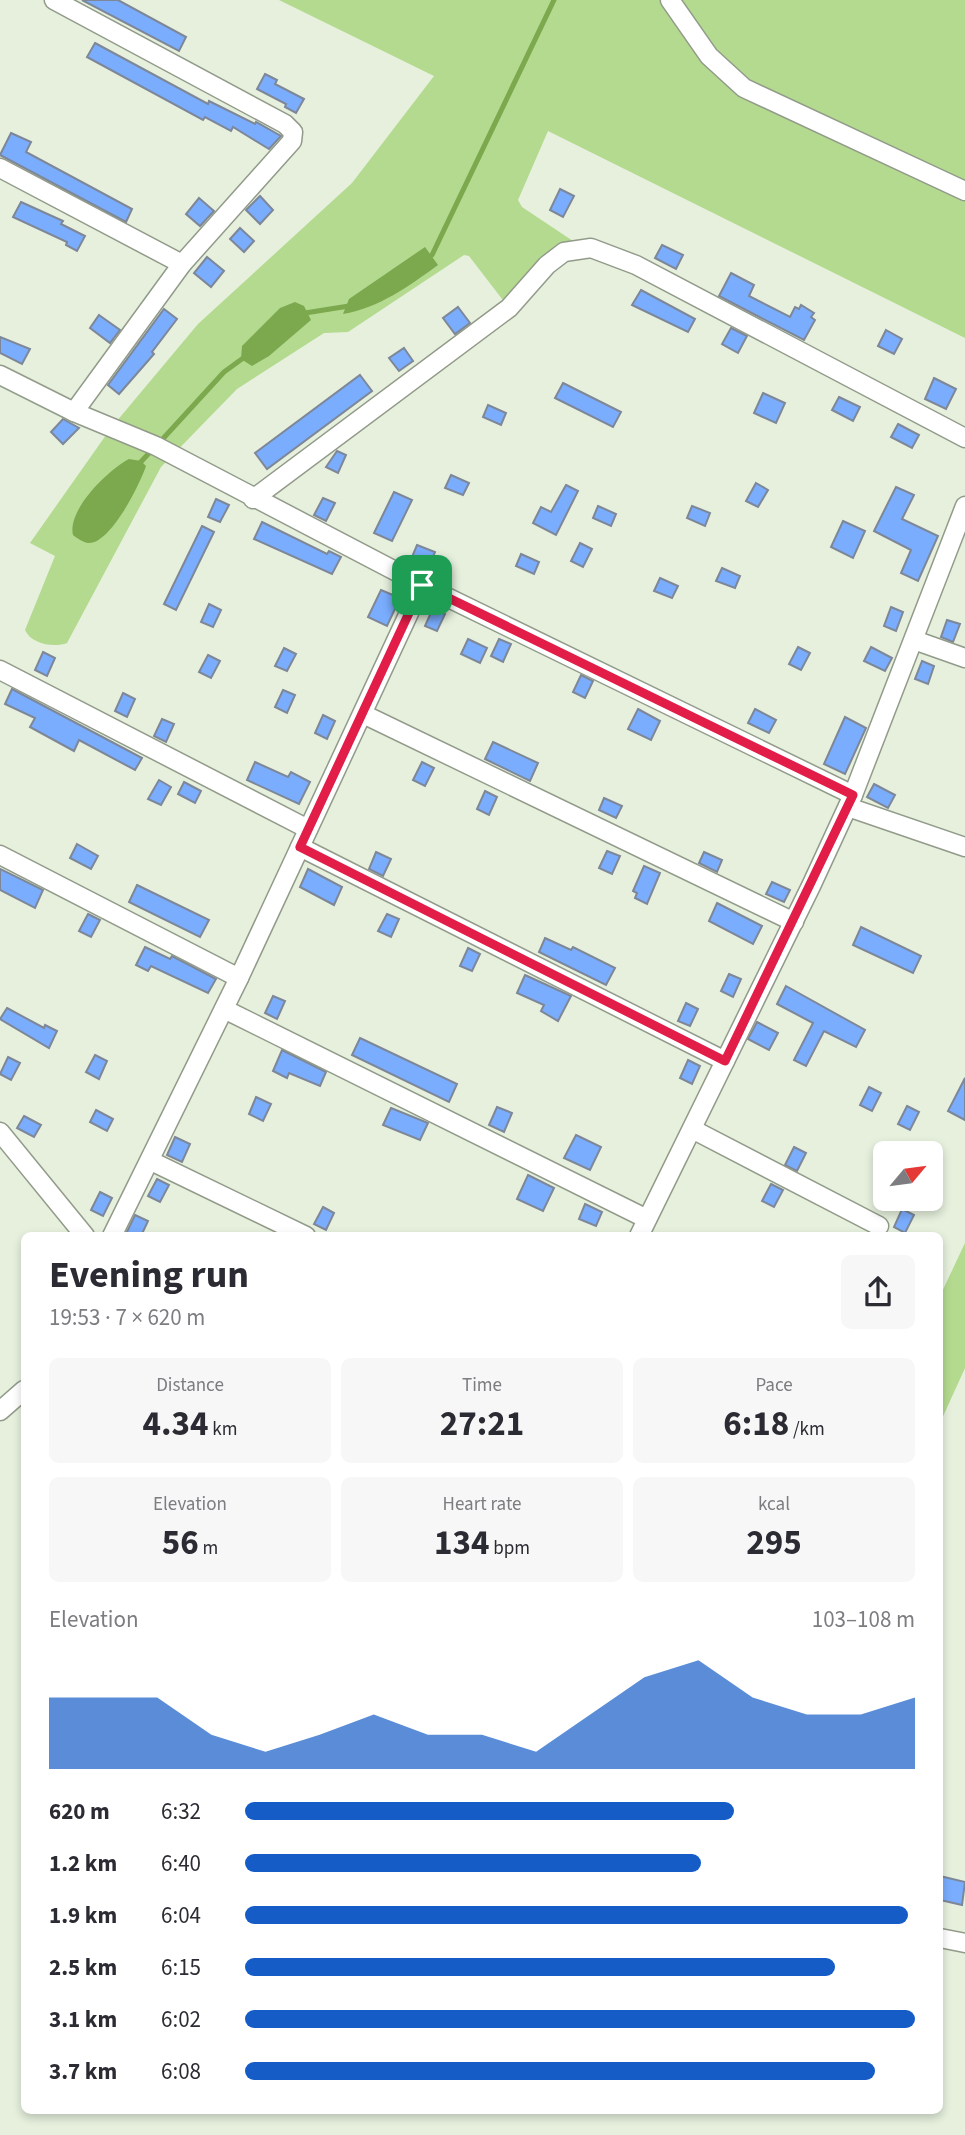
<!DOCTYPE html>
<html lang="en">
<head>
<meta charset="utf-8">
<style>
  :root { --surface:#fff; --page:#f7f7f7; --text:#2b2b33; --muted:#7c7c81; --accent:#155cc7 }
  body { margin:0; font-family:"Source Sans 3",sans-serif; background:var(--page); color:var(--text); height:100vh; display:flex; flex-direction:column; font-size:26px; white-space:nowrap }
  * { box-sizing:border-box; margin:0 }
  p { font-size:23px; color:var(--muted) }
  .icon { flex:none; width:38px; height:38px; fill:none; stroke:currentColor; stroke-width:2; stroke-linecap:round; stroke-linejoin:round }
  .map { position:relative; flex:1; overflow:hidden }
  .panel { position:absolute; left:21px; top:1232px; width:922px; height:882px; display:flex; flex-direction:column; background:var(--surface); border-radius:10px; box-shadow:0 4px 10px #0003 }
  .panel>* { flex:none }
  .needle { width:46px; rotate:61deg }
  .buttons { position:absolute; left:873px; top:1141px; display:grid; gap:14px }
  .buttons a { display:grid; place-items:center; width:70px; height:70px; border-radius:10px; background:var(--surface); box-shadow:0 4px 10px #0003; font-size:35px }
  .pin { position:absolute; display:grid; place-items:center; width:60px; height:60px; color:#fff; margin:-30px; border-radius:14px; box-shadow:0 4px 10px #0006 }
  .round { display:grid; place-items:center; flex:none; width:74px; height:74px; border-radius:10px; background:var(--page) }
  .summary { display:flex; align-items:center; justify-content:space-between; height:119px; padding:0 28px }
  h1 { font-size:38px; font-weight:700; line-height:52px }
  .figures { display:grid; grid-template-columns:repeat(3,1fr); gap:10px; height:119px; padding:7px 28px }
  .figures div { display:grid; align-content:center; border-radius:10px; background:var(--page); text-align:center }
  .figures b { font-size:35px; font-weight:700 }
  .figures small { font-size:19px; font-weight:400 }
  .figures p { font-size:19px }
  .chart { height:196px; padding:14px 28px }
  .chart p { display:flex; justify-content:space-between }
  .chart svg { width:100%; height:126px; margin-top:7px; fill:var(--accent); opacity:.7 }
  ul { padding:0 28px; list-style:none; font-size:23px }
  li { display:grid; grid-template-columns:112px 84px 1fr; align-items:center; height:52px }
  li i { height:18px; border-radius:9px; background:var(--accent) }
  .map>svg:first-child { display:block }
  .green { fill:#b3da8f }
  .water { fill:#7ca84e }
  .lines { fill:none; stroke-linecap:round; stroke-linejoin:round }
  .stream { stroke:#7ca84e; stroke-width:5 }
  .building { fill:#7aadfe; stroke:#7d8798; stroke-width:2 }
  .minor-casing { stroke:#929b8a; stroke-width:21 }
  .minor { stroke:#fff; stroke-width:18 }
  .route-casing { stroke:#fff; stroke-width:14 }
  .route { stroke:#e11d48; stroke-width:9 }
</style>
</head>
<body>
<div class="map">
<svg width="965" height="2135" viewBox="0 0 965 2135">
  <rect width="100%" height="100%" fill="#e6f0dd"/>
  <!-- green -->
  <g class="green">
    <path d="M279,0H965V338L548,131L518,200L522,207L582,247L573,249L509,308L469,256L464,255L348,332L324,333L237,389L161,467L67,643C54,648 31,644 25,630L55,556L30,543L111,428L198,324L352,183L434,76Z"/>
    <path d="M965,1243V1368L940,1423V1296Z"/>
  </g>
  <!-- water -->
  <g class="water">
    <path d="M425,247L438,265C409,286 379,308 343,314L349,299Z"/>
    <path d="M295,302L304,306L311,320L269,356L252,366L241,359L242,346L280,308Z"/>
    <path d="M129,459L141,461L146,466C140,484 110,545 88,543C82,542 77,538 73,535C67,510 108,470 129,459Z"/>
  </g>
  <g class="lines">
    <!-- stream -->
    <g class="stream">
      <path d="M426,259L432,255L554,0"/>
      <path d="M305,313L349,306"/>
      <path d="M159,443L224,372L246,356"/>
      <path d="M137,466L152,450"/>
    </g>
  </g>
  <!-- building -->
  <g class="building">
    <path d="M82,0H118L186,37L179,51Z"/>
    <path d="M95,43L208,104L209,101L255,124L256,122L281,136L269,149L233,127L231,131L205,117L203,120L87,57Z"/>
    <path d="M265,74L277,80L275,84L304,99L296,113L285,107L286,104L257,89Z"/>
    <path d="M11,133L31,142L26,152L132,209L126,222L0,155Z"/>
    <path d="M560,189L574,196L563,217L550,210Z"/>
    <path d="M260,196L273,210L260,224L246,210Z"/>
    <path d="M199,198L214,211L200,226L186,214Z"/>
    <path d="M21,202L63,221L61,224L85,236L77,251L66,245L67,242L13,217Z"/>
    <path d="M240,228L254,241L244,252L230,239Z"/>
    <path d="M662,245L683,255L676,269L655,258Z"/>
    <path d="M207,257L224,271L211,287L194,273Z"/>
    <path d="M731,273L754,285L749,296L790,317L795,307L799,309L801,305L814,313L811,317L815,320L804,340L719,296Z"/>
    <path d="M641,290L695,319L688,332L632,305Z"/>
    <path d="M458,307L470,323L455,334L443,318Z"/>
    <path d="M164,309L177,319L152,352L154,354L119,394L108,385Z"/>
    <path d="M99,315L120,330L110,343L90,328Z"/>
    <path d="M731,328L747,336L738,353L722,344Z"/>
    <path d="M886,330L902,339L894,354L878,346Z"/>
    <path d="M0,337L30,349L22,364L0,353Z"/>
    <path d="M404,348L413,361L399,371L389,358Z"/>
    <path d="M360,375L372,391L267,469L255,453Z"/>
    <path d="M934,378L956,389L946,409L925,399Z"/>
    <path d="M563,383L621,412L613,427L555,398Z"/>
    <path d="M763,393L785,403L776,423L754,413Z"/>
    <path d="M839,397L860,407L853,421L832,410Z"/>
    <path d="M488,405L506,413L501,425L483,417Z"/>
    <path d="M63,419L79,428L63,444L51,432Z"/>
    <path d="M898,424L919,435L912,448L891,437Z"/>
    <path d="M337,451L346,455L338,473L326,467Z"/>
    <path d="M451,475L469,483L463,495L445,488Z"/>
    <path d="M756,483L768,490L758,507L746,501Z"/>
    <path d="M566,485L578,491L556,535L533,523L541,507L551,512Z"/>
    <path d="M896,487L914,495L902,519L938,536L918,581L901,573L911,550L874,531Z"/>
    <path d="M394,492L412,500L392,541L374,533Z"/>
    <path d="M323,498L335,503L326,521L314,515Z"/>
    <path d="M216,499L229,505L220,522L208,517Z"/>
    <path d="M598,506L616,514L611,526L593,518Z"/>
    <path d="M692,506L710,513L705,526L687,518Z"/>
    <path d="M843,521L865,531L853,558L831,547Z"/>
    <path d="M262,522L327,554L329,551L341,557L332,574L254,539Z"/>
    <path d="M202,526L214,532L176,610L164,604Z"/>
    <path d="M580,543L592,549L583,567L571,561Z"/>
    <path d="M417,545L435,552L430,564L412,557Z"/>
    <path d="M521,554L539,562L534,574L516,566Z"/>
    <path d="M722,568L740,576L735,588L716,581Z"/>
    <path d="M660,578L678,586L672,598L654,591Z"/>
    <path d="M381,590L400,598L387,626L368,617Z"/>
    <path d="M209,604L221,610L213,627L201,622Z"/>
    <path d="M891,607L903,612L896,631L884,626Z"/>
    <path d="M433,608L445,614L437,631L425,626Z"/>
    <path d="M947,620L960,624L953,642L941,637Z"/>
    <path d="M468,639L487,648L480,663L461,654Z"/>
    <path d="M499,639L511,644L503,662L491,656Z"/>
    <path d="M798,647L810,653L801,670L789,664Z"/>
    <path d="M871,647L892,658L885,671L864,661Z"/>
    <path d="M284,648L296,654L287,671L275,666Z"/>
    <path d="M43,652L55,658L47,676L35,670Z"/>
    <path d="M208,655L220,661L211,678L199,672Z"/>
    <path d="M922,661L934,666L928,684L915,679Z"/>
    <path d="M581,675L593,681L585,698L573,692Z"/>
    <path d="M12,689L142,758L135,770L79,740L74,751L30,727L35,718L5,704Z"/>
    <path d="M283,690L295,695L287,713L275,707Z"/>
    <path d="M123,693L135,699L127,717L115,711Z"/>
    <path d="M638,709L660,721L651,740L628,729Z"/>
    <path d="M755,709L776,720L769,733L748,723Z"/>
    <path d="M323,715L335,721L327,739L315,733Z"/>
    <path d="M845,717L866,728L845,774L824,764Z"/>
    <path d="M162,719L174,724L166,742L154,736Z"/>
    <path d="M493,742L538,763L530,781L485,759Z"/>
    <path d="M255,762L288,777L291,772L310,782L299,804L247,780Z"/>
    <path d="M422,762L434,768L425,786L413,780Z"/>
    <path d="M159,780L171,787L161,805L148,799Z"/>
    <path d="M184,782L201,791L195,803L178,794Z"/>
    <path d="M874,784L895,795L888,808L867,797Z"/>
    <path d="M485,791L497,797L489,815L477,809Z"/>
    <path d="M604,798L622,806L616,818L599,810Z"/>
    <path d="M77,844L98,856L91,869L70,858Z"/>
    <path d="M607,851L620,856L612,874L599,868Z"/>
    <path d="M376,852L391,859L383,876L369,869Z"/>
    <path d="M704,852L722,860L717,872L699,863Z"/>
    <path d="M644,866L660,873L647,904L635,898L637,893L633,891Z"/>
    <path d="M0,869L43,890L35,908L0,890Z"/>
    <path d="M308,869L342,887L334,905L300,887Z"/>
    <path d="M772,882L790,890L784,902L766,894Z"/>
    <path d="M137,885L209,920L200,937L129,902Z"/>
    <path d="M717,903L762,926L753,944L709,921Z"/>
    <path d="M88,914L100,920L91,937L79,931Z"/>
    <path d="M387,914L399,919L391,937L378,931Z"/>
    <path d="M861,927L921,956L913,973L853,945Z"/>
    <path d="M545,938L571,950L573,947L615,968L606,985L539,952Z"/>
    <path d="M145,947L170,959L172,956L216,979L208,993L151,966L148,971L136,965Z"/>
    <path d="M468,948L480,954L472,971L460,966Z"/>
    <path d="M729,974L741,979L733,997L721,991Z"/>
    <path d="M525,975L571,996L558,1021L541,1011L544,1005L517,993Z"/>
    <path d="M786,986L865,1030L856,1047L824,1031L806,1066L794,1060L813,1023L777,1004Z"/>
    <path d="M273,996L285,1001L277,1019L265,1013Z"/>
    <path d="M686,1003L698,1009L690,1026L678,1021Z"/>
    <path d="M7,1008L44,1028L45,1025L57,1031L49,1048L0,1019Z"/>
    <path d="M757,1022L778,1033L769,1050L748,1039Z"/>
    <path d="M360,1038L457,1084L449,1102L352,1055Z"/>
    <path d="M282,1050L326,1072L320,1086L289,1073L287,1078L273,1071Z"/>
    <path d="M95,1055L107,1061L99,1079L86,1072Z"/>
    <path d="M8,1057L20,1063L11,1080L0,1074Z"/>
    <path d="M688,1060L700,1066L692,1084L680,1078Z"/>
    <path d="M965,1078V1120L948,1111Z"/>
    <path d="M869,1087L881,1093L872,1111L860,1105Z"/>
    <path d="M256,1097L271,1104L263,1121L249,1114Z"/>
    <path d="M907,1106L919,1112L910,1130L898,1124Z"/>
    <path d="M497,1107L512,1113L504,1132L489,1125Z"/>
    <path d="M391,1108L428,1123L420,1140L383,1125Z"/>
    <path d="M96,1110L113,1119L107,1131L90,1122Z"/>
    <path d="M24,1116L41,1125L34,1137L17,1128Z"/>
    <path d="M576,1135L601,1147L590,1170L564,1158Z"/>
    <path d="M175,1137L190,1144L182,1162L167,1155Z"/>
    <path d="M794,1147L806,1153L797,1171L785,1165Z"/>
    <path d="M528,1175L554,1188L543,1211L517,1199Z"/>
    <path d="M157,1179L169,1185L160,1202L148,1196Z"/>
    <path d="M771,1184L783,1190L774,1207L762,1201Z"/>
    <path d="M100,1192L112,1198L103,1216L91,1210Z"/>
    <path d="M585,1204L602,1212L596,1226L579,1219Z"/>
    <path d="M323,1207L334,1213L326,1230L314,1224Z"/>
    <path d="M902,1209L914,1215L905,1233L894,1227Z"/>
    <path d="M135,1215L148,1221L141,1236H125Z"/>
    <path d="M940,1876L965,1882L962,1905L940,1900Z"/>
  </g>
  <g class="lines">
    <defs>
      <g id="minor">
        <path d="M54,0L285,124L293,132L292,141L182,264L74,412"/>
        <path d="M670,0L709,56L744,88L965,191"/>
        <path d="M0,168L182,264"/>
        <path d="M0,375L74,412L156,446L422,585L853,795"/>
        <path d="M253,499L509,308L547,265L564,252L591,248L636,265L965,438"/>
        <path d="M914,640L965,658"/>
        <path d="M0,670L308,829"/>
        <path d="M363,714L794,922"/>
        <path d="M848,807L965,847"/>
        <path d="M300,847L725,1061"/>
        <path d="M0,855L239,978"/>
        <path d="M224,1009L647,1219"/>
        <path d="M692,1129L879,1226"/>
        <path d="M0,1132L85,1236"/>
        <path d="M151,1161L306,1236"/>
        <path d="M112,1236L239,978L422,585"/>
        <path d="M639,1236L811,886L853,795L965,506"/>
        <path d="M0,1411L24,1390"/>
        <path d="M940,1938L965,1943"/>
      </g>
    </defs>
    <!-- minor casing -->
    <use href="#minor" class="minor-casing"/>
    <!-- minor -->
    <use href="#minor" class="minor"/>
  </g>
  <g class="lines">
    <defs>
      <path id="route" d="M422,585L853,795L725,1061L300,847Z"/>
    </defs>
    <!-- route casing -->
    <use href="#route" class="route-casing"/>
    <!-- route -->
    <use href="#route" class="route"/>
  </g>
</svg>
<div class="buttons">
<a><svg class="needle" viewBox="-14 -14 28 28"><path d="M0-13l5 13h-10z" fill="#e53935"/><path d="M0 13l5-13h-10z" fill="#7c7c81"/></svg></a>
</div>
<div class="pin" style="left:422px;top:585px;background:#1e9e55"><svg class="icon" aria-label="arrive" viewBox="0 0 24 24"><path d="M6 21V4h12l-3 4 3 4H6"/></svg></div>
<section class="panel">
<div class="summary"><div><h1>Evening run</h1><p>19:53 · 7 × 620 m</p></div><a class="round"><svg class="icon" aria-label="share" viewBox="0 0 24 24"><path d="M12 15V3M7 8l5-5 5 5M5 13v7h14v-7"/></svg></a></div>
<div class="figures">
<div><p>Distance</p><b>4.34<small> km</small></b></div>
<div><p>Time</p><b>27:21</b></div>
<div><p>Pace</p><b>6:18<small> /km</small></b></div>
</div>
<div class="figures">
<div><p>Elevation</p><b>56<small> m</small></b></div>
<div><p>Heart rate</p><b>134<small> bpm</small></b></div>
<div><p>kcal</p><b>295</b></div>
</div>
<div class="chart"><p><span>Elevation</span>103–108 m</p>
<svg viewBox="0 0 160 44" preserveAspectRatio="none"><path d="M0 44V19L10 19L20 19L30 32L40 38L50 32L60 25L70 32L80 32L90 38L100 25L110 12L120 6L130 19L140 25L150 25L160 19V44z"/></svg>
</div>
<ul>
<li><b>620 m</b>6:32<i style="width:73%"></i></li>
<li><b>1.2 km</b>6:40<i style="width:68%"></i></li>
<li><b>1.9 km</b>6:04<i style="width:99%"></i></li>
<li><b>2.5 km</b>6:15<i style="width:88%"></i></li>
<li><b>3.1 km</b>6:02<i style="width:100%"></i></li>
<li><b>3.7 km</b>6:08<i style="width:94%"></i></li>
</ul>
</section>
</div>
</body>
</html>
